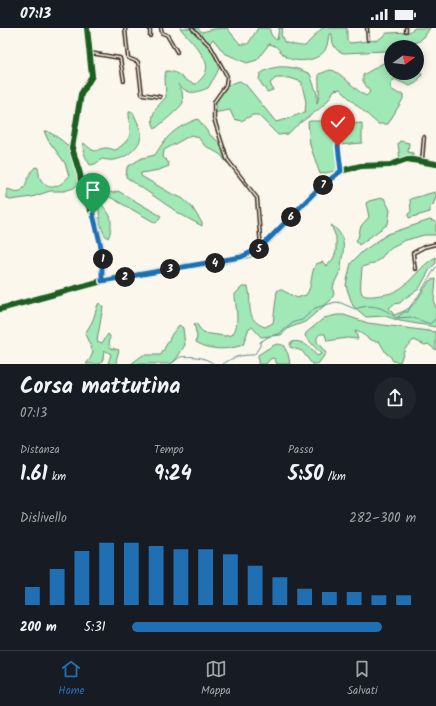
<!DOCTYPE html>
<html lang="it">
<head>
<meta charset="utf-8">
<style>
  :root { --surface:#171b24; --page:#20242c; --text:#f1f3f6; --muted:#9ea1a6; --line:#363941; --accent:#1f6fb2 }
  body { margin:0; font-family:Kalam,sans-serif; background:var(--page); color:var(--text); height:100vh; display:flex; flex-direction:column; font-size:15px; white-space:nowrap }
  * { box-sizing:border-box; margin:0 }
  p { font-size:13px; color:var(--muted) }
  .icon { flex:none; width:22px; height:22px; fill:none; stroke:currentColor; stroke-width:2; stroke-linecap:round; stroke-linejoin:round }
  .map { position:relative; height:336px; overflow:hidden }
  .details { display:flex; flex-direction:column; background:var(--surface); flex:1 }
  .details>* { flex:none }
  .needle { width:26px; rotate:75deg }
  .controls { position:absolute; left:384px; top:12px; display:grid; gap:8px }
  .controls a { display:grid; place-items:center; width:40px; height:40px; border-radius:50%; background:var(--surface); box-shadow:0 2px 10px #0003; font-size:20px }
  .pin { position:absolute; display:grid; place-items:center; width:34px; height:34px; color:#fff; margin:-41px -17px; border-radius:50% 50% 50% 0; rotate:-45deg; box-shadow:0 0 4px #0007 }
  .pin .icon { rotate:45deg }
  .km { position:absolute; width:20px; height:20px; margin:-10px; border-radius:50%; background:#222; color:#fff; font-size:11px; line-height:20px; text-align:center }
  .round { display:grid; place-items:center; flex:none; width:42px; height:42px; border-radius:21px; background:var(--page) }
  .head { display:flex; align-items:center; justify-content:space-between; height:68px; padding:0 20px }
  h1 { font-size:22px; font-weight:600; line-height:30px }
  .figures { display:grid; grid-template-columns:repeat(3,1fr); gap:6px; height:68px; padding:4px 20px }
  .figures div { display:grid; align-content:center }
  .figures b { font-size:20px; font-weight:600 }
  .figures small { font-size:11px; font-weight:400 }
  .figures p { font-size:11px }
  .chart { height:112px; padding:8px 20px }
  .chart p { display:flex; justify-content:space-between }
  .chart svg { width:100%; height:72px; margin-top:4px; stroke:var(--accent); stroke-width:6 }
  ul { padding:0 20px; list-style:none; font-size:13px }
  li { display:grid; grid-template-columns:64px 48px 1fr; align-items:center; height:30px }
  li i { height:10px; border-radius:5px; background:var(--accent) }
  .status { display:flex; justify-content:space-between; align-items:center; height:28px; padding:0 20px; background:var(--surface); direction:ltr }
  .status svg { height:11px; fill:currentColor }
  .tabs { display:flex; justify-content:space-around; align-items:center; height:56px; border-top:1px solid var(--line); background:var(--surface); font-size:11px; color:var(--muted) }
  .tabs a { display:grid; justify-items:center; gap:2px }
  .tabs .on { color:var(--accent) }
  .map>svg:first-child { display:block }
  .green { fill:#a0e8b6; stroke:#6e896a }
  .lines { fill:none; stroke-linecap:round; stroke-linejoin:round }
  .stream { stroke:#62888f; stroke-width:1 }
  .minor-casing { stroke:#3b2a1e; stroke-width:4.5 }
  .tertiary-casing { stroke:#3b2a1e; stroke-width:5 }
  .minor { stroke:#fbf7ec; stroke-width:1.5 }
  .tertiary { stroke:#fbf7ec; stroke-width:2 }
  .cycleway-casing { stroke:#fbf7ec; stroke-width:8 }
  .cycleway { stroke:#1b5e20; stroke-width:6 }
  .route-casing { stroke:#fff; stroke-width:8 }
  .route { stroke:#1f6fb2; stroke-width:5 }
</style>
</head>
<body>
<div class="status"><b>07:13</b><svg viewBox="0 0 49 12"><path d="M0 12V9h3v3zM5 12V6h3v6zM10 12V3h3v9zM15 12V0h3v12zM26 1h20v11H26zM47 4h2v5h-2z"/></svg></div>
<div class="map">
<svg width="436" height="336" viewBox="0 0 436 336">
  <rect width="100%" height="100%" fill="#fbf7ec"/>
  <filter id="ink" filterUnits="userSpaceOnUse"><feTurbulence type="fractalNoise" baseFrequency=".025" numOctaves="2"/><feDisplacementMap in="SourceGraphic" scale="8" xChannelSelector="R" yChannelSelector="G"/><feConvolveMatrix kernelMatrix="1 2 1 2 8 2 1 2 1" color-interpolation-filters="sRGB"/></filter>
  <g filter="url(#ink)">
    <!-- green -->
    <g class="green">
      <path d="M180,0H198L202,4L214,1L227,0L240,16H248L258,0H270C269,5 273,10 277,12L279,0H283L281,6L284,14C286,15 302,19 305,18L322,0H347V13L350,15L378,12L387,5L409,4L415,0H430L424,9L418,14L391,19L385,23L344,25C334,23 332,15 332,6H329C328,11 328,17 325,22C318,33 299,35 288,30C279,25 280,18 269,16L257,32L247,35L224,25L213,11L209,16C223,39 222,37 208,60C194,65 190,68 178,56L182,63L183,75C177,83 163,94 155,101C148,87 157,79 166,69L165,48L166,43C179,42 184,55 196,56C200,52 205,48 206,43C211,31 187,9 180,0Z"/>
      <path d="M385,34L391,35V45H417V38L422,47L416,55L410,58L394,51L391,56V61L399,66H403V71L388,96H378C365,84 352,74 340,61L334,62C326,83 302,89 288,106L278,107L258,87H253L241,93L234,91L230,82L213,85C215,68 222,57 240,53L246,57L276,94L284,92L305,84L306,74L302,57V54L290,50H276L270,55L273,62L267,64L259,52L260,46C275,35 294,38 310,46L317,66V75C321,65 318,56 319,46C323,45 328,42 331,42C340,43 356,63 366,68L370,64L363,53V47Z"/>
      <path d="M129,84H133C135,90 140,98 141,104C143,116 128,129 118,131C113,133 107,132 102,131L95,136L90,137C86,130 81,122 84,115C99,129 93,120 107,120C110,120 113,122 116,122C136,107 129,106 129,84Z"/>
      <path d="M198,91L210,107L226,120L229,135H227L221,127L204,117L198,109L191,107L164,122L163,129L168,134L169,138L159,142L141,145V148L172,166L182,170L192,179L202,195V198L180,186L126,149L127,139L142,130L155,127C167,107 176,99 198,91Z"/>
      <path d="M310,93H334L340,142L320,146L310,117L308,94Z"/>
      <path d="M362,95V115L339,117L337,97Z"/>
      <path d="M44,103H47C54,107 61,111 66,116C74,124 82,144 79,155L74,160L64,163H50L32,169L10,172L7,170V163L8,161C24,168 24,159 29,148C30,145 33,142 35,139L38,140C39,144 39,147 40,150C48,166 61,158 69,148L65,135L48,112Z"/>
      <path d="M400,113L409,115L408,124L413,125V131L400,132L398,115Z"/>
      <path d="M106,163L113,165L118,163L161,188L156,195L108,168H105L101,174C103,180 108,183 110,188C112,194 111,205 108,210C99,205 99,180 98,170Z"/>
      <path d="M435,164L436,168L433,177L430,178V184L409,190L408,186L411,184L410,171Z"/>
      <path d="M381,170H384L390,182L388,196L359,217L356,212L358,210L361,198L369,189L366,175L369,173Z"/>
      <path d="M430,192L436,194V207H424L403,213L390,220L381,230L374,235L362,239C362,244 359,262 362,266C365,269 371,268 374,268C381,267 391,266 396,263C412,255 420,237 436,229V235L430,241L419,261L405,270L400,275L394,276L389,280L394,287C420,278 416,269 431,252L436,251L434,274L436,281V299L400,293L385,288L366,289L353,278L347,261L346,257L351,235L363,223L388,206Z"/>
      <path d="M331,197C344,205 345,217 342,230C341,235 342,239 340,243C337,251 331,258 334,266L331,272L305,294L289,300L281,307L261,309L252,299L249,300L243,317C227,322 211,323 196,314L197,308L194,296L196,295L203,305L225,308L232,307C241,296 235,278 235,266L242,259H248C253,274 243,291 265,299L273,295L277,263L280,261L297,270L306,267C313,258 310,245 316,236L322,234L327,238L333,231L336,224V209Z"/>
      <path d="M100,275L103,279L97,313L102,315L108,306L110,308L109,317L111,320L119,322L116,333L118,336H108L111,326L104,322L103,331L100,336H86L90,331L93,324L85,306L93,292L98,276Z"/>
      <path d="M337,287H344L368,295L436,304V322L428,316L425,317L414,312L405,320L400,334L393,333L390,328L386,325L379,313C369,315 365,305 355,303L358,311L347,310L327,313L325,306H320L317,309V314L326,325L318,336H312L302,323L290,319V316L291,314C303,311 310,320 317,328L321,326L305,308L306,305L324,290Z"/>
      <path d="M179,297L183,300L185,317C180,324 177,333 170,336H131L143,327H161L172,306Z"/>
      <path d="M277,316L283,317L288,326L290,336H277L274,330L270,331L266,336H258V327L272,318Z"/>
    </g>
    <g class="lines">
      <!-- stream -->
      <g class="stream">
        <path d="M397,290L404,284H408L411,277L417,270L436,239"/>
        <path d="M171,336L180,329C191,328 204,328 214,336"/>
        <path d="M223,336C235,328 240,327 254,327L260,318V314L270,308L279,306L294,294L302,292L315,280L336,274L341,275L355,281C372,275 383,279 396,290L411,289L430,296L436,290"/>
      </g>
      <defs>
        <g id="minor">
          <path d="M87,0L92,48L81,66L72,120L80,146L83,166L95,191L100,213L103,230L102,253"/>
          <path d="M125,0L128,30L138,34L142,66L160,69"/>
          <path d="M161,0L162,5L167,7L177,24"/>
          <path d="M192,0L211,19L227,48L226,57L214,74V91L227,131L257,170L261,220"/>
          <path d="M367,0L368,12"/>
          <path d="M406,0V3"/>
          <path d="M150,8V0"/>
          <path d="M90,25L120,30L124,53"/>
          <path d="M335,93L341,143"/>
          <path d="M422,133L424,109"/>
          <path d="M415,241L413,225L424,219L436,216"/>
        </g>
        <path id="tertiary" d="M0,281L102,253L187,238L219,234L248,227L261,220L319,160L340,143L361,138L390,137L407,131L436,136"/>
      </defs>
      <!-- minor casing -->
      <use href="#minor" class="minor-casing"/>
      <!-- tertiary casing -->
      <use href="#tertiary" class="tertiary-casing"/>
      <!-- minor -->
      <use href="#minor" class="minor"/>
      <!-- tertiary -->
      <use href="#tertiary" class="tertiary"/>
      <defs>
        <g id="cycleway">
          <path d="M87,0L92,48L81,66L72,120L80,146L83,166L95,191L100,213L103,230L102,253"/>
          <path d="M0,281L102,253L187,238L219,234L248,227L261,220L319,160L340,143L361,138L390,137L407,131L436,136"/>
        </g>
      </defs>
      <!-- cycleway casing -->
      <use href="#cycleway" class="cycleway-casing"/>
      <!-- cycleway -->
      <use href="#cycleway" class="cycleway"/>
    </g>
  </g>
  <g class="lines" filter="url(#ink)">
    <defs>
      <path id="route" d="M93,186L102,223V253L241,229L260,220L319,160L341,143L338,118"/>
    </defs>
    <!-- route casing -->
    <use href="#route" class="route-casing"/>
    <!-- route -->
    <use href="#route" class="route"/>
  </g>
</svg>
<div class="controls">
<a><svg class="needle" viewBox="-14 -14 28 28"><path d="M0-13l5 13h-10z" fill="#e53935"/><path d="M0 13l5-13h-10z" fill="#9ea1a6"/></svg></a>
</div>
<div class="pin" style="left:93px;top:186px;background:#1e9e55"><svg class="icon" aria-label="arrive" viewBox="0 0 24 24"><path d="M6 21V4h12l-3 4 3 4H6"/></svg></div>
<div class="pin" style="left:338px;top:118px;background:#d93025"><svg class="icon" aria-label="check" viewBox="0 0 24 24"><path d="M5 12l5 5 9-10"/></svg></div>
<b class="km" style="left:103px;top:231px">1</b>
<b class="km" style="left:125px;top:249px">2</b>
<b class="km" style="left:170px;top:241px">3</b>
<b class="km" style="left:215px;top:235px">4</b>
<b class="km" style="left:259px;top:221px">5</b>
<b class="km" style="left:291px;top:189px">6</b>
<b class="km" style="left:323px;top:157px">7</b>
</div>
<section class="details">
<div class="head"><div><h1>Corsa mattutina</h1><p>07:13</p></div><a class="round"><svg class="icon" aria-label="share" viewBox="0 0 24 24"><path d="M12 15V3M7 8l5-5 5 5M5 13v7h14v-7"/></svg></a></div>
<div class="figures">
<div><p>Distanza</p><b>1.61<small> km</small></b></div>
<div><p>Tempo</p><b>9:24</b></div>
<div><p>Passo</p><b>5:50<small> /km</small></b></div>
</div>
<div class="chart"><p><span>Dislivello</span>282–300 m</p>
<svg viewBox="0 0 160 44" preserveAspectRatio="none"><path d="M5 44V33M15 44V22M25 44V11M35 44V6M45 44V6M55 44V8M65 44V10M75 44V10M85 44V13M95 44V20M105 44V27M115 44V34M125 44V36M135 44V36M145 44V38M155 44V38"/></svg>
</div>
<ul>
<li><b>200 m</b>5:31<i style="width:88%"></i></li>
</ul>
</section>
<nav class="tabs">
<a class="on"><svg class="icon" aria-label="home" viewBox="0 0 24 24"><path d="M3 11l9-7 9 7M6 9v11h12V9"/></svg>Home</a>
<a><svg class="icon" aria-label="map" viewBox="0 0 24 24"><path d="M3 6l6-2 6 2 6-2v14l-6 2-6-2-6 2zM9 4v14M15 6v14"/></svg>Mappa</a>
<a><svg class="icon" aria-label="saved" viewBox="0 0 24 24"><path d="M7 4h10v16l-5-4-5 4z"/></svg>Salvati</a>
</nav>
</body>
</html>
